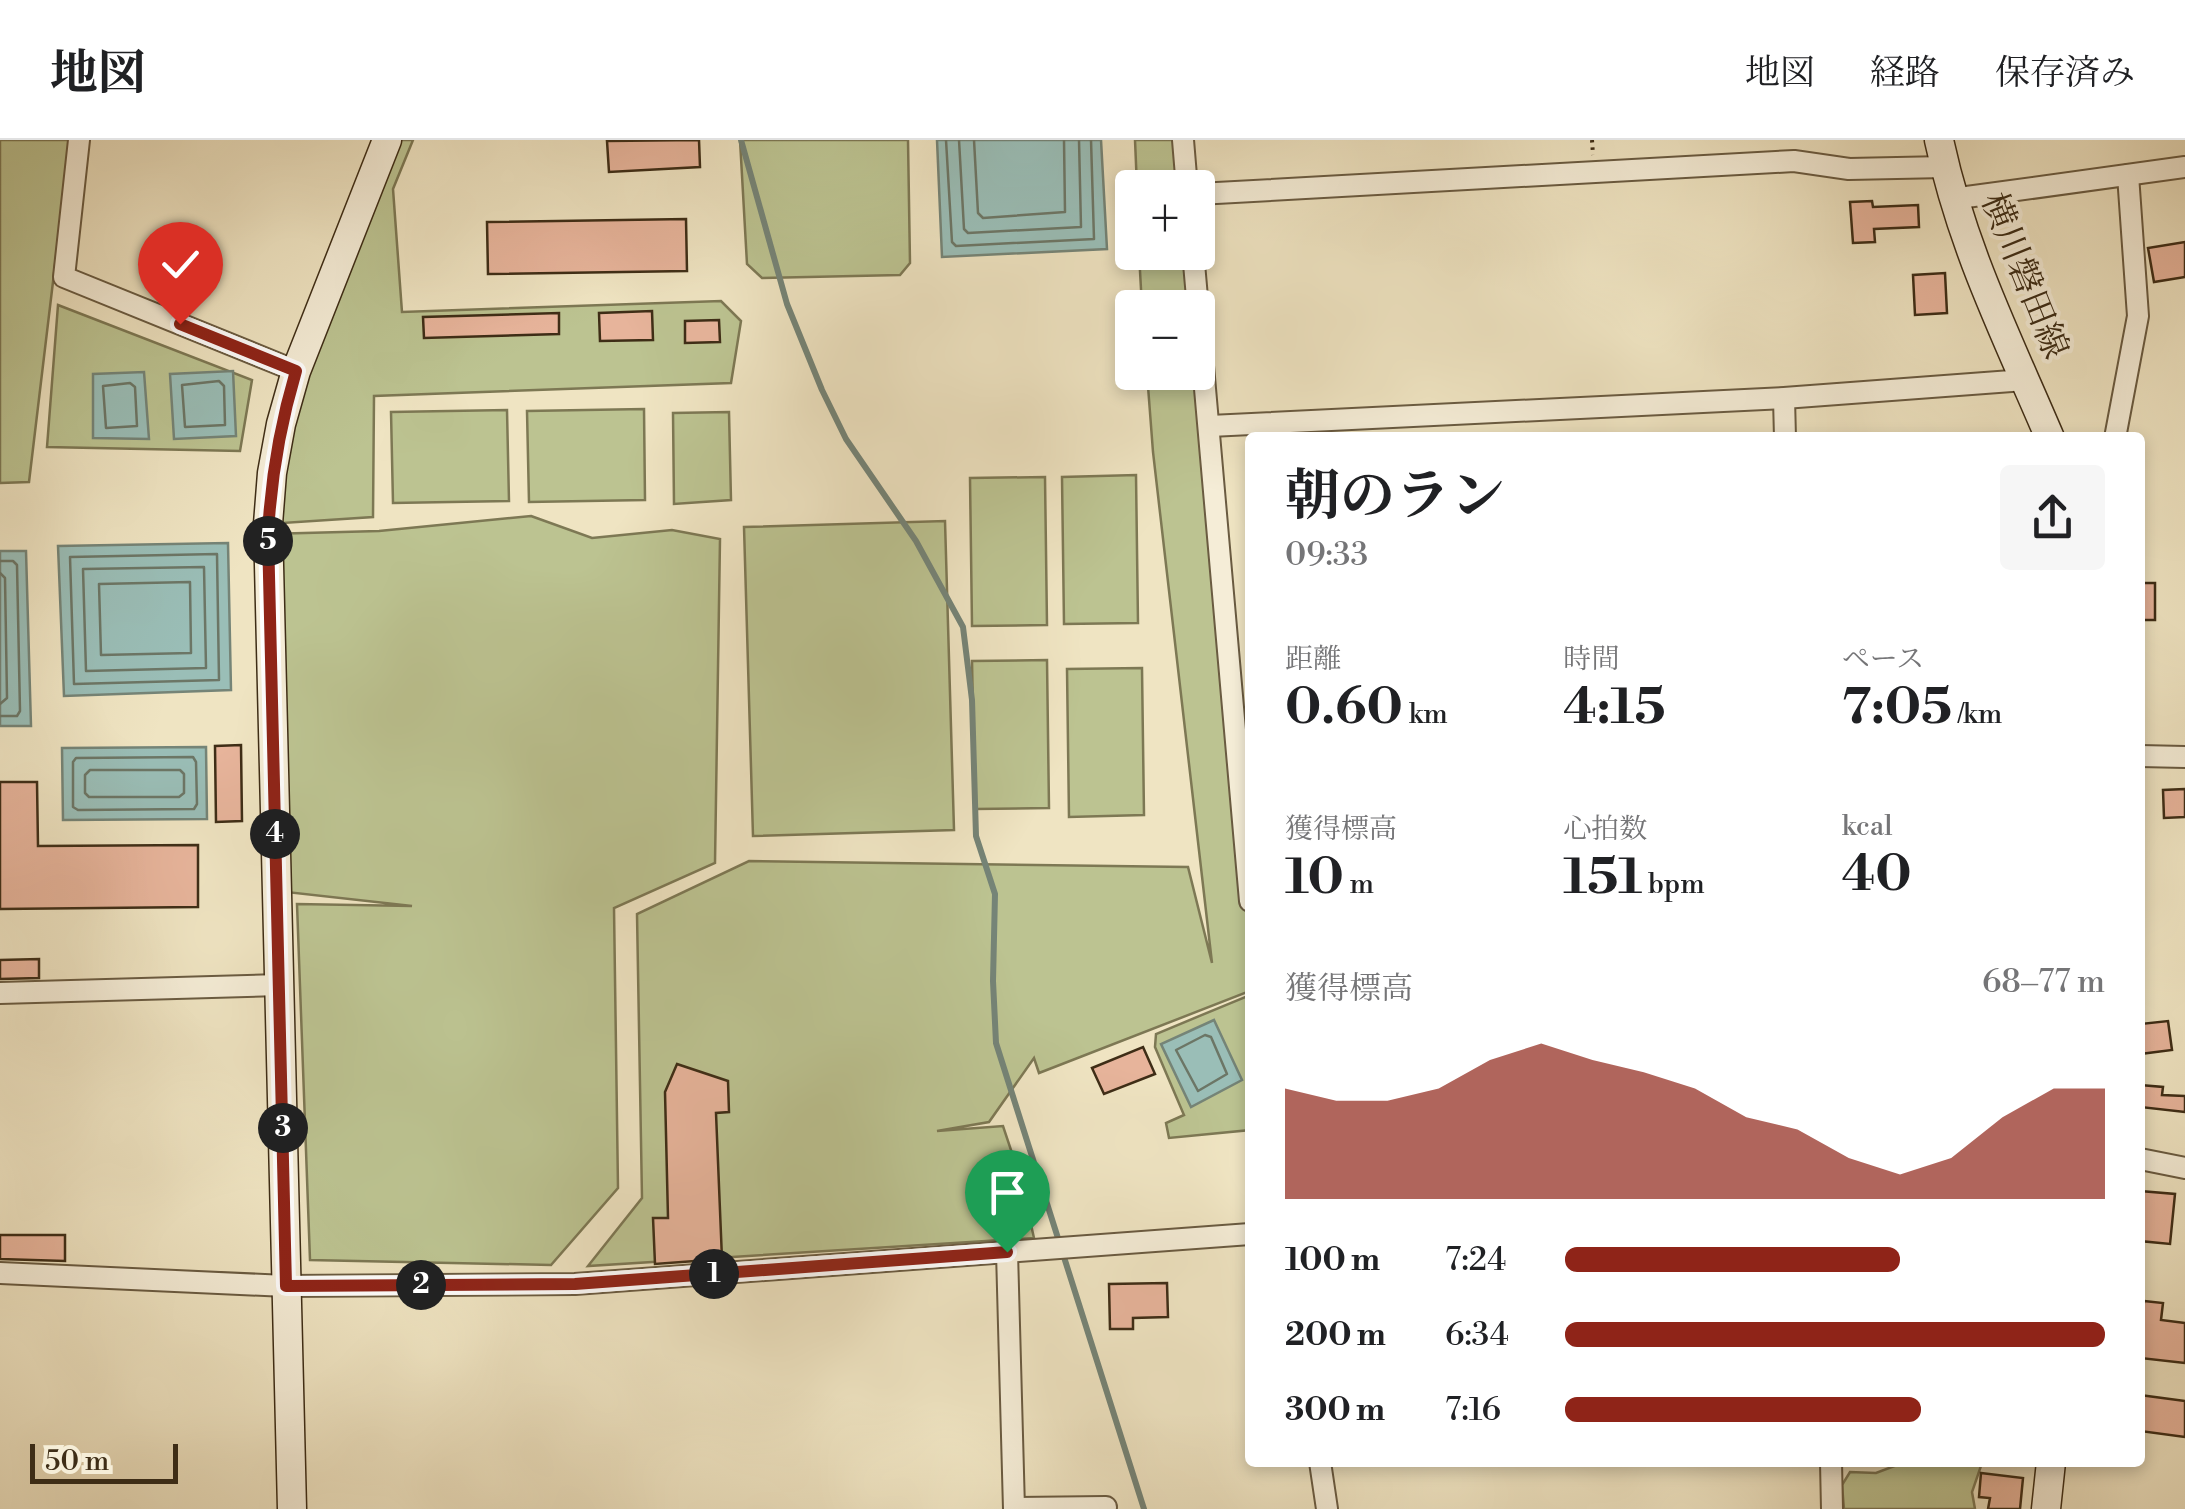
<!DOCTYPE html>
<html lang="ja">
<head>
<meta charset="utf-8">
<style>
  :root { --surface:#fff; --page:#f6f6f6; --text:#202124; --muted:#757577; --line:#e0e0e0; --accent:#8f2418 }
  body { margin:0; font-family:"Libre Bodoni","Noto Serif JP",serif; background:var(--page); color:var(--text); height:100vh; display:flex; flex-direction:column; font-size:38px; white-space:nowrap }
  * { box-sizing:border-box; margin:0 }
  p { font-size:32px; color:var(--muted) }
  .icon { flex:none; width:55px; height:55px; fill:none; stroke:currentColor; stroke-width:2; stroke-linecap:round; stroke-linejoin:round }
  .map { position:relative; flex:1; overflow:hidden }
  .side { position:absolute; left:1245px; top:292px; width:900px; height:1035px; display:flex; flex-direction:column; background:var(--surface); border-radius:10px; box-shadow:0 5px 15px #0003 }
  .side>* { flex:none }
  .controls { position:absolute; left:1115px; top:30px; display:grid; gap:20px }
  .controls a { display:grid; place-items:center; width:100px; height:100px; border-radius:10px; background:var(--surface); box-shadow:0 5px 15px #0003; font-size:50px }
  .scale { position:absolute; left:30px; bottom:25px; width:148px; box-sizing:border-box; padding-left:10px; border:5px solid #3e2d16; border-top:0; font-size:28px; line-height:35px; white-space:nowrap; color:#3e2d16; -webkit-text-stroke:8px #f5edd7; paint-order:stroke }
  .pin { position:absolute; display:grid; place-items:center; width:85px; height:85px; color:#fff; margin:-102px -42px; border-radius:50% 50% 50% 0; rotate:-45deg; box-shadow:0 0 10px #0007 }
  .pin .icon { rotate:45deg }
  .km { position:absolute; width:50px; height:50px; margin:-25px; border-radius:50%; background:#222; color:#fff; font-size:28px; line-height:50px; text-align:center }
  .round { display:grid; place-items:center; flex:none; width:105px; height:105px; border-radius:10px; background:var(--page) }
  .head { display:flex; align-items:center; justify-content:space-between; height:170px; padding:0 40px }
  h1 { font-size:55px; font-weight:700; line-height:75px }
  .stats { display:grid; grid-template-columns:repeat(3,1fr); gap:15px; height:170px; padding:10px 40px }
  .stats div { display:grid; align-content:center }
  .stats b { font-size:50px; font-weight:700 }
  .stats small { font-size:28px; font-weight:400 }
  .stats p { font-size:28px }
  .chart { height:280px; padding:20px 40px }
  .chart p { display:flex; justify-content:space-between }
  .chart svg { width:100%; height:180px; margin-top:10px; fill:var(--accent); opacity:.7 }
  ul { padding:0 40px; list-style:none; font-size:32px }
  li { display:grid; grid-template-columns:160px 120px 1fr; align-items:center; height:75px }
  li i { height:25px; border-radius:12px; background:var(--accent) }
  header { display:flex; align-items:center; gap:60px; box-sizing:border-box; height:140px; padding:0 50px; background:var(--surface); border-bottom:2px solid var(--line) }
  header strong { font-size:48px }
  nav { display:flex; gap:55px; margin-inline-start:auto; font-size:35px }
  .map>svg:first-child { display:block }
  .green { fill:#bcc391; stroke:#7d7854; stroke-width:2.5 }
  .water { fill:#9abeb7; stroke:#758477; stroke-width:2.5 }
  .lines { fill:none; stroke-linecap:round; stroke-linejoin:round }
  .shore { stroke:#6c7666; stroke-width:2.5 }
  .stream { stroke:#758477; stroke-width:6 }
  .building { fill:#e7b49b; stroke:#3e2d16; stroke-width:2.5 }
  .street-casing { stroke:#6a5b41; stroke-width:24 }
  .secondary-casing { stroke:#3e2d16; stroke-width:31 }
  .path { stroke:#3e2d16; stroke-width:4; stroke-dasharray:2.5 5; stroke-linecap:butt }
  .street { stroke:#f5edd7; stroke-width:20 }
  .secondary { stroke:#f5edd7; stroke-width:28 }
  .route-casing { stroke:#fff; stroke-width:20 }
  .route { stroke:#8f2418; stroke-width:12 }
  .labels { text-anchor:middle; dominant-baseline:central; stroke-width:8; stroke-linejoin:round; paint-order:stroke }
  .street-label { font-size:35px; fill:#3e2d16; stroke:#f5edd7 }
</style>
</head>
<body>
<header>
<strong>地図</strong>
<nav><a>地図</a><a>経路</a><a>保存済み</a></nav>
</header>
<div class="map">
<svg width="2185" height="1369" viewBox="0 0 2185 1369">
  <rect width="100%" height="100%" fill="#efe4c2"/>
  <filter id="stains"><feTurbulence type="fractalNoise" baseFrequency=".002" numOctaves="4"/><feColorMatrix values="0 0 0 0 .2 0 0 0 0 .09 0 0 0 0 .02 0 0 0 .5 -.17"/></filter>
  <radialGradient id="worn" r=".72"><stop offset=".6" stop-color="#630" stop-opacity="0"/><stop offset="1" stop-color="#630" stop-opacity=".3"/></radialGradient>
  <!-- green -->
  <g class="green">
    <path d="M0,0H70L29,342L0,343Z"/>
    <path d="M388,0H413L393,49L402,172L721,161L741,181L731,243L374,256L373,377L268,384L286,266Z"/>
    <path d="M740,0H908L910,123L900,135L762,138L747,124Z"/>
    <path d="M1135,0H1178L1183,47H1137Z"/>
    <path d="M1139,113H1189L1194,167H1142Z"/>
    <path d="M58,165L252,240L240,311L47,307Z"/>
    <path d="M1198,232L1250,758V851L1039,933L1034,918L989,982L937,991L1003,986L1021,1040L1034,1098L588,1126L642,1058L637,774L749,721L1188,727L1212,823L1153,312L1147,233Z"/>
    <path d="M644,269L645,360L529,362L527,271Z"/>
    <path d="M507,270L509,361L393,363L391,272Z"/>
    <path d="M729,272L731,360L674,364L673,273Z"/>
    <path d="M1136,335L1138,483L1064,484L1062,337Z"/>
    <path d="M1045,337L1047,485L972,486L970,338Z"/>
    <path d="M531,376L592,398L672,390L720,399L715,723L614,768L618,1048L551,1125L310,1120L297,764L412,766L277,751L268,394L379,391Z"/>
    <path d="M945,381L954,690L753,696L744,387Z"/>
    <path d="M1047,520L1049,668L975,669L972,521Z"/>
    <path d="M1142,528L1144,675L1069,677L1067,529Z"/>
    <path d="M1250,855V990L1169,998L1166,983L1184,975L1155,907L1156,894Z"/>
    <path d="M1905,1322L1982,1323L1972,1352L1975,1369H1844L1842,1345L1850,1332L1876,1333Z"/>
  </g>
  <!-- water -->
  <g class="water">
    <path d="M937,0H1101L1107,109L942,117Z"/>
    <path d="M233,231L236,296L174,299L170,234Z"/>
    <path d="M144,232L149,299L93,298V234Z"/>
    <path d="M228,403L231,550L64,556L58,406Z"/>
    <path d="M0,411H26L31,586H0Z"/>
    <path d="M206,607L207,679L63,680L62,608Z"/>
    <path d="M1214,880L1242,940L1191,967L1161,904Z"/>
  </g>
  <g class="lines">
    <!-- shore -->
    <g class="shore">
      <path d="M946,0L952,102L956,106L1094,99L1091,0"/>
      <path d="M959,0L964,89L968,93L1081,87L1079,0"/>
      <path d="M974,0L978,73L983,78L1065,72L1064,0"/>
      <path d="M219,241L224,246L225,285L185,287L182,245Z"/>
      <path d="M130,243L135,247L137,286L106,288L103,246Z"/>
      <path d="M217,414L219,540L74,544L70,417Z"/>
      <path d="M0,421H13L17,425L20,571L17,576H0"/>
      <path d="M204,427L206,528L86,531L83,429Z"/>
      <path d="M0,433L5,438L7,558L0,564"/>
      <path d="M190,442L191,513L101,515L99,444Z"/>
      <path d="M193,617L196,622L197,664L194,669L78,670L73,667V622L76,618Z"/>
      <path d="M90,630H180L184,634V653L179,657H89L85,653V635Z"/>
      <path d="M1205,895L1211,897L1227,934L1198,951L1176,910Z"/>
    </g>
    <!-- stream -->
    <path class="stream" d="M741,0L787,164L822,250L846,299L916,401L963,487L972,560L976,696L995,754L993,841L996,903L1144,1369"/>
  </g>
  <!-- building -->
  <g class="building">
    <path d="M699,0L700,27L609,32L607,1Z"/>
    <path d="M1872,61L1873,67L1918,65L1919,87L1874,89L1875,102L1853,103L1850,62Z"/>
    <path d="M686,79L687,131L488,134L487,82Z"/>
    <path d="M2185,102V137L2154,142L2148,108Z"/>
    <path d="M1945,133L1947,173L1915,175L1913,135Z"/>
    <path d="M652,171L653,200L600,201L599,173Z"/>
    <path d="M559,173V194L424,198L423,177Z"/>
    <path d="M719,180L720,202L685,203V181Z"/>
    <rect x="2140" y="443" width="15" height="37"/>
    <path d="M241,605L242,681L216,682L215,606Z"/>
    <path d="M0,642H37L38,706L198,705V767L0,769Z"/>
    <path d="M2185,649V677L2164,678L2163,650Z"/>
    <path d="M39,819V838L0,839V820Z"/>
    <path d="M2168,881L2172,910L2140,914V884Z"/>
    <path d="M1143,907L1155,934L1104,954L1092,928Z"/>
    <path d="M677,924L728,941L729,972L716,973L722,1119L655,1124L653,1078H668L665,952Z"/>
    <path d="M2140,945L2163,947L2162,955L2185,956V972L2140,967Z"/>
    <path d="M2140,1051L2175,1054L2170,1104L2140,1101Z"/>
    <path d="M0,1095H65V1121L0,1119Z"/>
    <path d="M1167,1143L1168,1177L1133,1178V1189H1110L1109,1144Z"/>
    <path d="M2144,1161L2163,1163L2161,1180L2185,1183V1223L2140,1218Z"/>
    <path d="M2140,1255L2185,1261V1297L2140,1291Z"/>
    <path d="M1981,1333L2023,1338L2020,1369H1988L1990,1358L1979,1357Z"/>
  </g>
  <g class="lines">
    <defs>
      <g id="street">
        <path d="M79,0L64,137L296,231"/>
        <path d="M1183,0L1187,48"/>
        <path d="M1198,54L1794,21L1849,29L1945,27"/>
        <path d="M1952,59L2185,27"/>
        <path d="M1193,112L1250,761"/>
        <path d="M1784,258L1785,298"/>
        <path d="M1210,286L1784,258L2025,240"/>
        <path d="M2115,298L2138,176L2128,35"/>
        <path d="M2140,616L2185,617"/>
        <path d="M0,853L279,845"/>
        <path d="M2140,1019L2185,1028"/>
        <path d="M1007,1112L1014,1369"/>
        <path d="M0,1133L286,1146L575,1144L1250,1094"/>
        <path d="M1320,1322L1327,1369"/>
        <path d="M1831,1322L1832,1369"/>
        <path d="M1014,1368L1106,1367"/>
      </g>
      <g id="secondary">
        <path d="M1939,0C1962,108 2007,197 2050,298"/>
        <path d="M292,1369L268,384L272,333L281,284L296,231L387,0"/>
        <path d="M2046,1369L2051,1322"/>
      </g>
    </defs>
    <!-- street casing -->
    <use href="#street" class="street-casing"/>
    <!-- secondary casing -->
    <use href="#secondary" class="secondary-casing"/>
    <!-- path -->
    <path class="path" d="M1592,0L1593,15"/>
    <!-- street -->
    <use href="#street" class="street"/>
    <!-- secondary -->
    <use href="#secondary" class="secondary"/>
  </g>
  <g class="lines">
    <defs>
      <path id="route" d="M180,184L296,231C280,285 271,337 268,394L286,1146L575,1144L1007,1112"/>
    </defs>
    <!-- route casing -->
    <use href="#route" class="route-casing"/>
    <!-- route -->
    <use href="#route" class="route"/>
  </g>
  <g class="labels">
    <!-- street labels -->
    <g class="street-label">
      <text transform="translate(2024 136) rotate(68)">横川磐田線</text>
    </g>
  </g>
  <rect width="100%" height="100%" filter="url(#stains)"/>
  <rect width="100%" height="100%" fill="url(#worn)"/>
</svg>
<div class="controls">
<a>+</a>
<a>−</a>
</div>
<div class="scale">50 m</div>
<div class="pin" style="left:1007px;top:1112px;background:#1e9e55"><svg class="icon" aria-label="arrive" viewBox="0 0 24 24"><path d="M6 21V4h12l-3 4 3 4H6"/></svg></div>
<div class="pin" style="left:180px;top:184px;background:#d93025"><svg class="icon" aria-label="check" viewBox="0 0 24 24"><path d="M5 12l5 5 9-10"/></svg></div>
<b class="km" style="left:714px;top:1134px">1</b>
<b class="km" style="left:421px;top:1145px">2</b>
<b class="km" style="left:283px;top:988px">3</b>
<b class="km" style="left:275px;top:694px">4</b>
<b class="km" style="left:268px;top:401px">5</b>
<section class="side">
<div class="head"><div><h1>朝のラン</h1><p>09:33</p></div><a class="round"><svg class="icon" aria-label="share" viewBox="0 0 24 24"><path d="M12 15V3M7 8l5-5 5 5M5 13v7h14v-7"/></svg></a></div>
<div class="stats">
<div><p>距離</p><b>0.60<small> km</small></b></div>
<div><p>時間</p><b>4:15</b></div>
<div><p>ペース</p><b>7:05<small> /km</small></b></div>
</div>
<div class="stats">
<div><p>獲得標高</p><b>10<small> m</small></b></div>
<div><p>心拍数</p><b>151<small> bpm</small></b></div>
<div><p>kcal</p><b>40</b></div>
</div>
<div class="chart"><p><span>獲得標高</span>68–77 m</p>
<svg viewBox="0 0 160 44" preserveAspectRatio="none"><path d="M0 44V17L10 20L20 20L30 17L40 10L50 6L60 10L70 13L80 17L90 24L100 27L110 34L120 38L130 34L140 24L150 17L160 17V44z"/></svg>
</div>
<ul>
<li><b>100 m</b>7:24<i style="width:62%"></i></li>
<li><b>200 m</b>6:34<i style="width:100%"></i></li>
<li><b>300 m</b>7:16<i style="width:66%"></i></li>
</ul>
</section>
</div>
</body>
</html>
